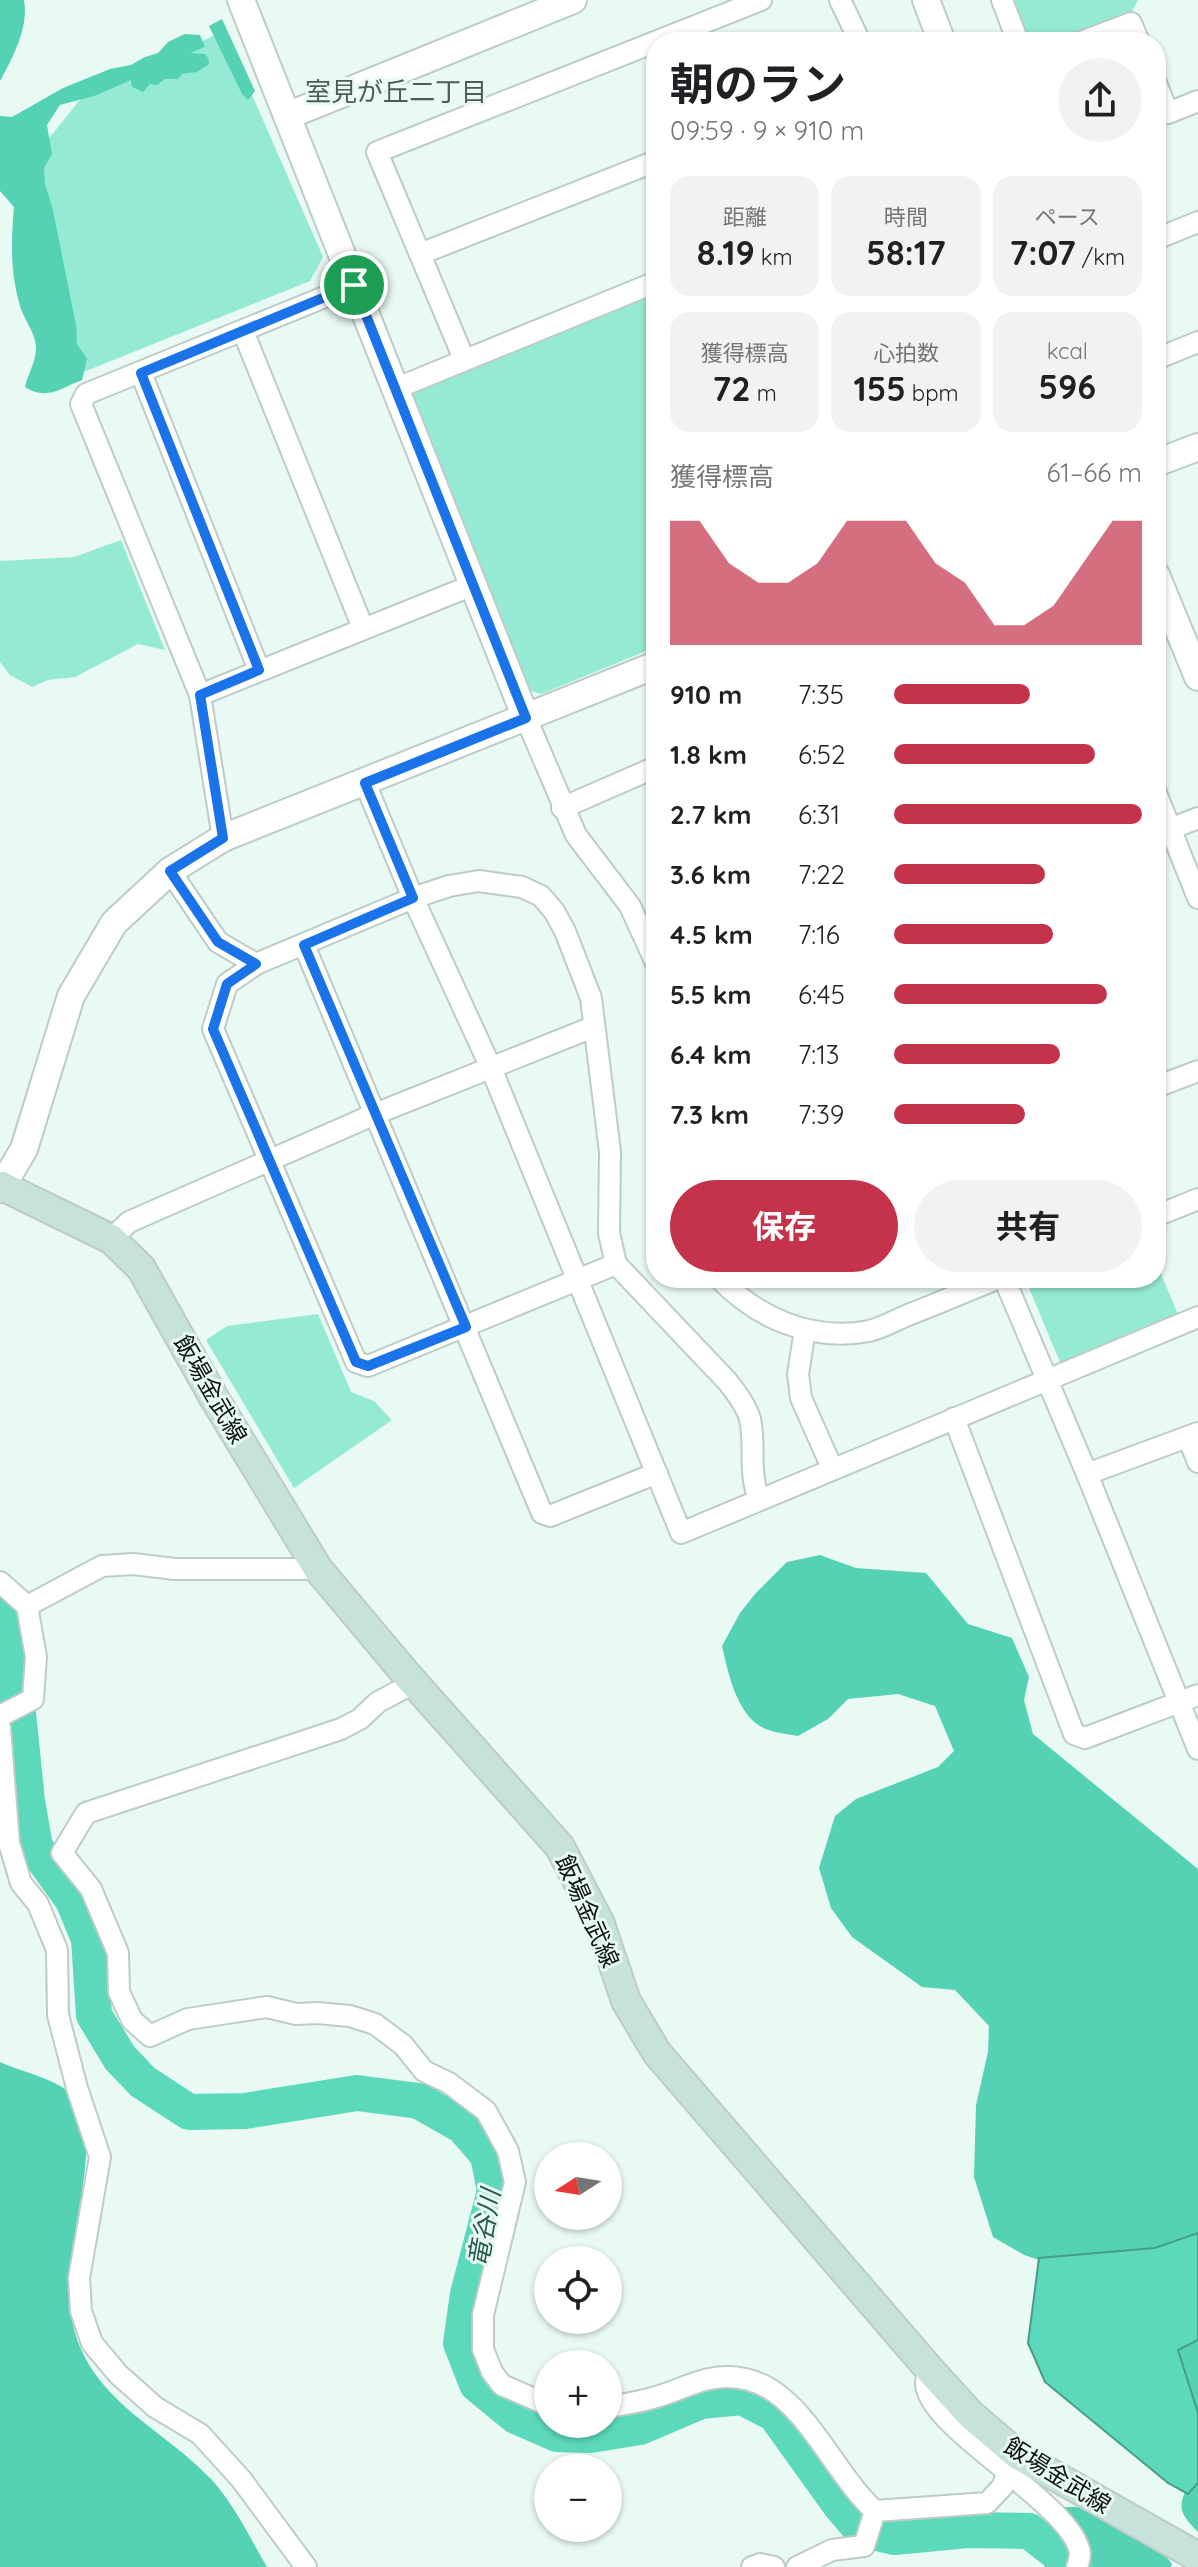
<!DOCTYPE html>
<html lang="ja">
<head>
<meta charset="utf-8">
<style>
  :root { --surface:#fff; --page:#f2f2f2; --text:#202124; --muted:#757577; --accent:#c4334a }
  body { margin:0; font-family:Quicksand,"Noto Sans JP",sans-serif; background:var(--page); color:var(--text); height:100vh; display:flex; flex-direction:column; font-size:30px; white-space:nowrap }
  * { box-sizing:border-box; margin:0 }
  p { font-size:26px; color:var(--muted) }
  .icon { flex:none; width:44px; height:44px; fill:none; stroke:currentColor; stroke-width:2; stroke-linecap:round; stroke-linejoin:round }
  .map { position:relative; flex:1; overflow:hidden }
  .panel { position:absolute; left:646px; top:32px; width:520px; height:1256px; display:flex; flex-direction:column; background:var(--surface); border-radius:32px; box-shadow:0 2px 6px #0004 }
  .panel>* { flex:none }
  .needle { width:52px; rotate:258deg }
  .buttons { position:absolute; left:534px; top:2142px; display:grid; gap:16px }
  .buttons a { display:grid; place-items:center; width:88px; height:88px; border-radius:50%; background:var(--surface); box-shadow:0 2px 6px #0004; font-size:40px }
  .pin { position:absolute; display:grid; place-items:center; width:68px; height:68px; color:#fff; margin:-34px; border:4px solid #fff; border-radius:50%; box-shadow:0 2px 8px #0007 }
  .round { display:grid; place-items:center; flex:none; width:84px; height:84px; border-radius:42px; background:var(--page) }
  .head { display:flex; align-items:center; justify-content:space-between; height:136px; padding:0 24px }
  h1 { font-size:44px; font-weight:700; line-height:60px }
  .stats { display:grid; grid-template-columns:repeat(3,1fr); gap:12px; height:136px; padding:8px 24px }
  .stats div { display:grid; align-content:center; border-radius:20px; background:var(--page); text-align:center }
  .stats b { font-size:34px; font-weight:700 }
  .stats small { font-size:22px; font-weight:400 }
  .stats p { font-size:22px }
  .chart { height:224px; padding:16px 24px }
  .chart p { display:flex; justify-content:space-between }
  .chart svg { width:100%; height:144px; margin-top:8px; fill:var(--accent); opacity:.7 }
  .button { display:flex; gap:16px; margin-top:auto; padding:16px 24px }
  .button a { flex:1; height:92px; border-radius:48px; background:var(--accent); color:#fff; font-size:32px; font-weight:700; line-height:92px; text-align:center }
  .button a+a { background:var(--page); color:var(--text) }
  ul { padding:0 24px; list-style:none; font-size:26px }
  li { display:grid; grid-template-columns:128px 96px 1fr; align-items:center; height:60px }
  li i { height:20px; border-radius:10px; background:var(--accent) }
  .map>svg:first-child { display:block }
  .green { fill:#94ead2 }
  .forest { fill:#54d2b3 }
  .water { fill:#5cd9ba; stroke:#459e88; stroke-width:2 }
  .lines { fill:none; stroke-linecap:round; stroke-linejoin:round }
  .river { stroke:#5cd9ba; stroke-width:36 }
  .minor-casing { stroke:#bdccc7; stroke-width:24 }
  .tertiary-casing { stroke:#bdccc7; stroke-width:30 }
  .secondary-casing { stroke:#bdccc7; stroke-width:32 }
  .minor { stroke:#fff; stroke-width:20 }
  .tertiary { stroke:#fff; stroke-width:26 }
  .secondary { stroke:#c6e2db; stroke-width:28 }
  .route-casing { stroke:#fff; stroke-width:16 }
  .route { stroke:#1a73e8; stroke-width:10 }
  .labels { text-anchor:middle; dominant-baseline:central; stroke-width:6; stroke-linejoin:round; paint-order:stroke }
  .street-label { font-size:24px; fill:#0e1412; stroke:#e9f9f4 }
  .neighbourhood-label { font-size:26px; fill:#4e5b57; stroke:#e9f9f4 }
  .water-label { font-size:26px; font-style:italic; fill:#265a4d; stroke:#e9f9f4 }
</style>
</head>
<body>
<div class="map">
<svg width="1198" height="2567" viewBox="0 0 1198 2567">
  <rect width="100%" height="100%" fill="#e9f9f4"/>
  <!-- green -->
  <g class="green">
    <path d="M1014,0H1138L1131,13L1056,42H1030Z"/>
    <path d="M224,31L323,257L310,281L71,377L38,152L83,96Z"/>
    <path d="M656,293V647L541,694L527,690L412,401L415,391Z"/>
    <path d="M121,540L165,650L138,644L75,677L48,680L32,687L10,675L0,662V561L74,557Z"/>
    <path d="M1156,1262L1179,1317L1062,1367L1029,1288L1052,1278H1156Z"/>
    <path d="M318,1314L351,1392L374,1401L392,1420L294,1488L206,1340L227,1326Z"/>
  </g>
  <!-- forest -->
  <g class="forest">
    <path d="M0,0H24C29,27 13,57 0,81Z"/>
    <path d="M222,19L255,91L248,100L242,94L209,26Z"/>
    <path d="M185,34L200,35L205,47L190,53L205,54L208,58L209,64L197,72L182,74L178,79H165L157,85L150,84L143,92L132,87L131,80L97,95L60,105L47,125L52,154L44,168L45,184L53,210L76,325L77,344L87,359L82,380C61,388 47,401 25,387C28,373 37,360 36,346C35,333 24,319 20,306C10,270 11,243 14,207L0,191V116L12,117L63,88L110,69L131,65L145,57L158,53L168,42Z"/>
    <path d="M820,1555L856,1568L926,1573L968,1624L1012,1638L1029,1677L1024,1700L1033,1734L1198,1869V2263L1067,2269L1024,2255L993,2237L974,2177L976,2105L988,2052L989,2026L955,1990L922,1987L852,1937L831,1908L819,1868L835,1816L856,1799L938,1767L954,1751L935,1706L898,1694L848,1699L828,1719L798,1736C788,1734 775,1733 766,1729C737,1718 728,1672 722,1646L740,1613L755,1594L787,1562Z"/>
    <path d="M0,2062C20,2071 44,2076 62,2087C81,2098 87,2133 86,2153C84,2210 59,2272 74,2329C93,2402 164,2429 211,2479C234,2504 250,2538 267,2567H0Z"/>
    <path d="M1198,2309V2433L1158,2341Z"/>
    <path d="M1198,2482V2532C1180,2514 1177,2508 1188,2485Z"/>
    <path d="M1088,2507L1156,2543L1172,2564L1171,2567H1045C1039,2549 1038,2514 1061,2508C1069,2506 1080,2508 1088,2507Z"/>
  </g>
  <!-- water -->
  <path class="water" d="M1198,2233V2340L1178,2350L1198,2413V2483L1188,2494L1168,2483L1045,2382L1028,2343L1039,2258L1155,2248Z"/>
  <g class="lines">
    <!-- river -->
    <path class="river" d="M0,1615L9,1625L27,1801L35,1847L73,1900L89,1939L94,2015L120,2058L143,2082L189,2112L245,2111L357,2093L419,2101L463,2126L488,2155L495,2191L468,2294L461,2343L477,2384L516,2416L557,2434L590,2435L640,2427L701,2401L742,2397L775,2414L841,2506L861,2529L894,2537L968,2530L1029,2531L1076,2567"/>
    <defs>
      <g id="minor">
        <path d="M840,0L860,42"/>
        <path d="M1002,0L1018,42"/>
        <path d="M1081,42L1131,23L1139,42"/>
        <path d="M1156,83L1168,113L1198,101"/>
        <path d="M1156,239L1198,222"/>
        <path d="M420,254L656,161"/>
        <path d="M243,331L363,628"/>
        <path d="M464,359L377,152L761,0"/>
        <path d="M1156,359L1198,342"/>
        <path d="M141,373L259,670"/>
        <path d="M397,388L656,282"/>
        <path d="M200,695L473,585"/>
        <path d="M526,718L576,835L630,906L656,963"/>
        <path d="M365,783L413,898L491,1068L681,1533L1198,1317"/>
        <path d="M1156,793L1198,898"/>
        <path d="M562,808L656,767"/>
        <path d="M1170,829L1198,818"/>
        <path d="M223,838L200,695L81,404L86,394L354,285"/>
        <path d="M170,871L218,942L256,964"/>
        <path d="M304,945L542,1513L550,1516L657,1473"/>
        <path d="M1156,1087L1198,1071"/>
        <path d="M1156,1216L1198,1199"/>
        <path d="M111,1239L129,1222L375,1114L593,1027"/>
        <path d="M616,1264L368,1366L356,1362L213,1029L227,984L256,964L413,898L449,886L479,881L522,887L541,896L554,911L565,931L591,998L610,1152L609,1233L616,1264L727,1381C736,1392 746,1405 750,1419C756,1446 748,1472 759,1499"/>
        <path d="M719,1278C757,1318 812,1342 869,1331C882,1328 896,1320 908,1315C939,1303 969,1290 999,1278"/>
        <path d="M1004,1278L1087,1474L1198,1749"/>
        <path d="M805,1330L798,1374L801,1398L832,1468"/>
        <path d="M954,1418L1074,1734L1085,1738L1198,1695"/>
        <path d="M1188,1437L1198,1462"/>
        <path d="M1087,1474L1198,1433"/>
        <path d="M0,1582L27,1606L36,1657L33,1699L0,1716"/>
        <path d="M27,1606L102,1566L133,1564L175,1569H318"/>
        <path d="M414,1683L378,1702L360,1719L341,1729L86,1813L62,1853L91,1889L118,1953L119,1992L132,2020L150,2036L188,2019L267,2007L296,2014L317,2013L350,2016L375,2024L403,2045L424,2071L449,2083L486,2111L508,2151L515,2182L483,2315V2349L492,2372L502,2385L548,2405"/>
        <path d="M0,1728L9,1843L21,1883L38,1904L57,1950L58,2015L77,2088L100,2157L79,2278L81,2311L92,2343L118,2374L155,2407L200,2434L241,2479L306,2567"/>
        <path d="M608,2407C624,2404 641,2402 656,2397C674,2392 691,2383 709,2379C794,2361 823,2464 875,2511L987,2503L1003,2486L1007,2472C987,2453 925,2411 926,2382C926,2378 928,2374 930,2370"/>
        <path d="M1007,2472C1027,2489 1078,2527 1080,2554C1080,2556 1078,2565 1077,2567"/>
        <path d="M752,2567L760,2564L774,2567"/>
        <path d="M797,2567L832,2550L864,2546L875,2511"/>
      </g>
      <g id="tertiary">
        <path d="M241,0L526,718"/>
        <path d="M926,0L942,42"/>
        <path d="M287,116L573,0"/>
        <path d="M1156,463L1198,447"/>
        <path d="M1156,575L1198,677"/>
        <path d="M2,1186L24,1149L71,996L114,923L170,871L223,838L656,665"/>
      </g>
      <path id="secondary" d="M0,1188L2,1186L111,1239L141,1268L214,1398L318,1569L406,1674L560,1847L600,1924L626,2001L657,2053L930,2370L971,2415L1018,2455L1198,2557"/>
    </defs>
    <!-- minor casing -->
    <use href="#minor" class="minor-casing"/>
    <!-- tertiary casing -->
    <use href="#tertiary" class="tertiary-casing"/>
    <!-- secondary casing -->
    <use href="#secondary" class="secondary-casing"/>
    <!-- minor -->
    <use href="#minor" class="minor"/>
    <!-- tertiary -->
    <use href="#tertiary" class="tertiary"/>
    <!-- secondary -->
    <use href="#secondary" class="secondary"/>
  </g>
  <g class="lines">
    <defs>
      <path id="route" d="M354,285L526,718L365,783L413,898L304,945L466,1327L368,1366L356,1362L213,1029L227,984L256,964L218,942L170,871L223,838L200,695L259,670L141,373Z"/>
    </defs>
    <!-- route casing -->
    <use href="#route" class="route-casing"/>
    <!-- route -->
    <use href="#route" class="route"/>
  </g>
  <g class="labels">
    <!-- street labels -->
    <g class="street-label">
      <text transform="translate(211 1389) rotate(60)">飯場金武線</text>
      <text transform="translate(588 1911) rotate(66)">飯場金武線</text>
      <text transform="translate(1058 2475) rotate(32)">飯場金武線</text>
    </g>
    <!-- neighbourhood labels -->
    <g class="neighbourhood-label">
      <text x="396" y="91">室見が丘二丁目</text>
    </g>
    <!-- water labels -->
    <g class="water-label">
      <text transform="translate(484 2228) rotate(-80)">竜谷川</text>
    </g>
  </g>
</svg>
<div class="buttons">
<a><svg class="needle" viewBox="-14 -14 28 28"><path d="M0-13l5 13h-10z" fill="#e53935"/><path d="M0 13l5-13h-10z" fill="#757577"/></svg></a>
<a><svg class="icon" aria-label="locate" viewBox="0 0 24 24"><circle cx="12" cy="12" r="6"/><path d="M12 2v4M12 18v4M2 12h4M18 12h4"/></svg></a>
<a>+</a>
<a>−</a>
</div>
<div class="pin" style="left:354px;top:285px;background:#1e9e55"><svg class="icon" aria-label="arrive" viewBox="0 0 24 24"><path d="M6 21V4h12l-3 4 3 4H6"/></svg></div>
<section class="panel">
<div class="head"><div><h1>朝のラン</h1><p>09:59 · 9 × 910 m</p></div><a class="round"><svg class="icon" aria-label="share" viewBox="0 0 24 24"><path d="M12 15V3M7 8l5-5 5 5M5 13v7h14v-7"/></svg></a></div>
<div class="stats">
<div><p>距離</p><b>8.19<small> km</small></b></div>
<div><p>時間</p><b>58:17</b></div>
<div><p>ペース</p><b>7:07<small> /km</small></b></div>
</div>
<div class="stats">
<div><p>獲得標高</p><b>72<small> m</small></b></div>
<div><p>心拍数</p><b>155<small> bpm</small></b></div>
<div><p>kcal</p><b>596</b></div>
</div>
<div class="chart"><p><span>獲得標高</span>61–66 m</p>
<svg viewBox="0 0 160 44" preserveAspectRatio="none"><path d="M0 44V6L10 6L20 19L30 25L40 25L50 19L60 6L70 6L80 6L90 19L100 25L110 38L120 38L130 32L140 19L150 6L160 6V44z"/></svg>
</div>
<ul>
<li><b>910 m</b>7:35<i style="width:55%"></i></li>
<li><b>1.8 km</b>6:52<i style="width:81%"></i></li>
<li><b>2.7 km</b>6:31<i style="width:100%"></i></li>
<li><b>3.6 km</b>7:22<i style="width:61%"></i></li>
<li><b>4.5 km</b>7:16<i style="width:64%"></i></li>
<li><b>5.5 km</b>6:45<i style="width:86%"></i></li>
<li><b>6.4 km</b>7:13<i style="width:67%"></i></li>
<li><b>7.3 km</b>7:39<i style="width:53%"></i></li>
</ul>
<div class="button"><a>保存</a><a>共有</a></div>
</section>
</div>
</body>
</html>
